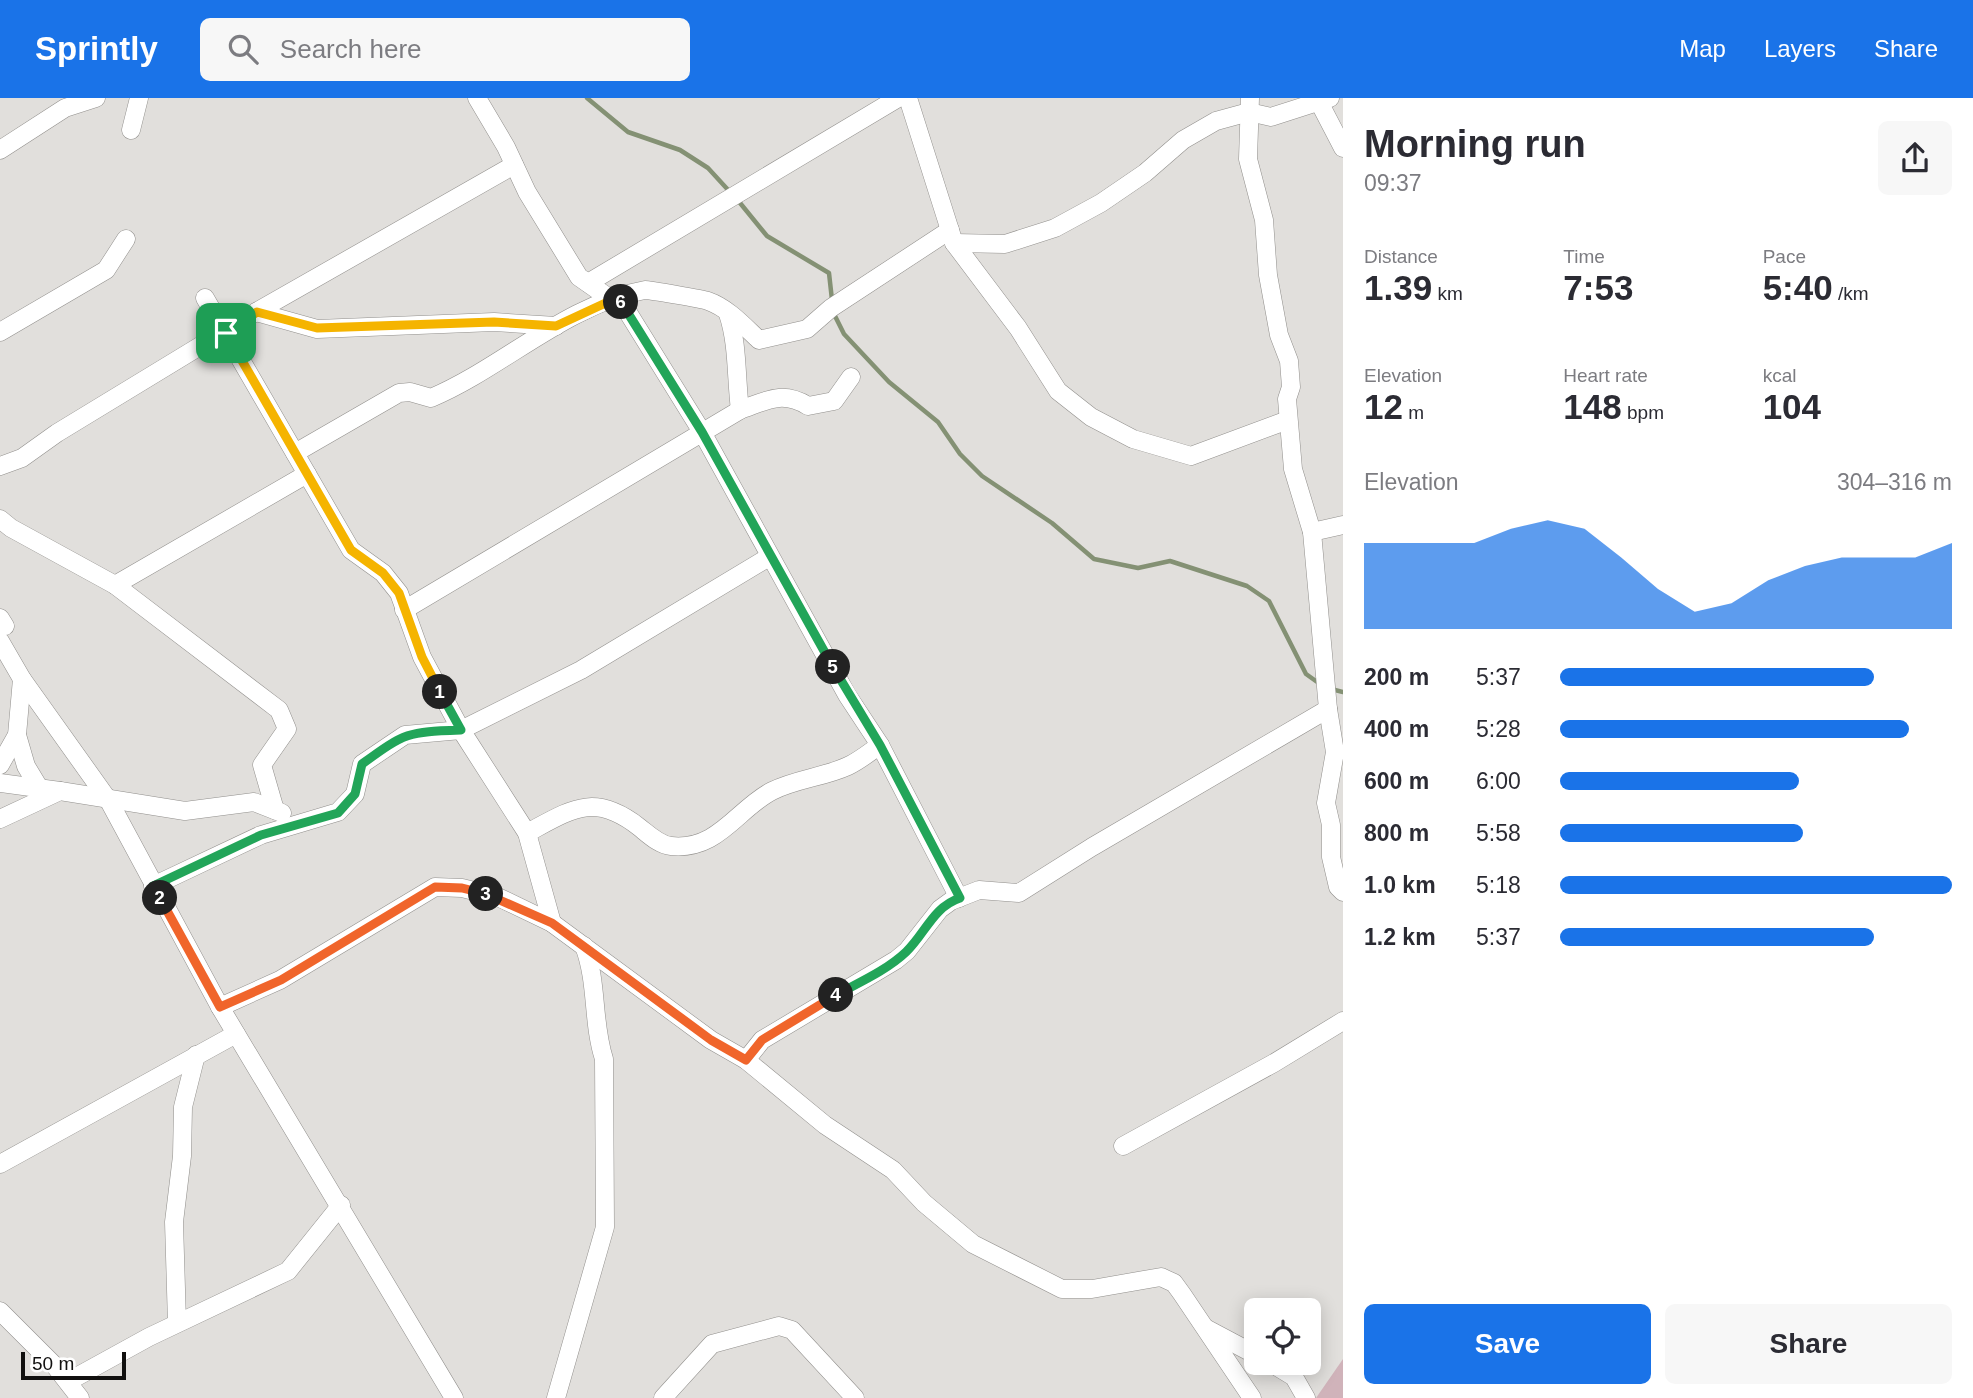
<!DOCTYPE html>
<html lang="en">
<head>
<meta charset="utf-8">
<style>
  :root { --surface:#fff; --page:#f7f7f7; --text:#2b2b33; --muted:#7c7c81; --accent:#1a73e8 }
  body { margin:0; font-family:Helvetica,sans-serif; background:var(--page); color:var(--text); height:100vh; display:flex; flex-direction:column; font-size:26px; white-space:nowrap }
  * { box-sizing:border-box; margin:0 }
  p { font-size:23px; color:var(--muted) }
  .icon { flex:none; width:38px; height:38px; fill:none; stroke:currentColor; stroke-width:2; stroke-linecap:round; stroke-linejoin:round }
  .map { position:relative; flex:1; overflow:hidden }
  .side { display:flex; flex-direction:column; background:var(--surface); width:630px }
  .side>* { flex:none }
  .buttons { position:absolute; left:1244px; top:1200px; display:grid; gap:14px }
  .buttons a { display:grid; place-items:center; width:77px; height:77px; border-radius:10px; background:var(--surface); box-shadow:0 4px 18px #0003; font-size:35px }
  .scale { position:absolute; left:21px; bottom:18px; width:105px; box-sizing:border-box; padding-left:7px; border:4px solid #11100f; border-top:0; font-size:19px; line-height:24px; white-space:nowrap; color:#11100f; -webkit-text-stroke:5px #fff; paint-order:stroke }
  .pin { position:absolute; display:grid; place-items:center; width:60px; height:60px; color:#fff; margin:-30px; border-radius:14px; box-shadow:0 4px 10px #0006 }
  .km { position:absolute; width:35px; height:35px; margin:-18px; border-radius:50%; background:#222; color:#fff; font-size:19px; line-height:35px; text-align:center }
  .round { display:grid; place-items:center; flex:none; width:74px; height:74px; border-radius:10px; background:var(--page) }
  .head { display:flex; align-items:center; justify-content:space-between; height:119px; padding:0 21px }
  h1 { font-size:38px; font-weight:700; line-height:52px }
  .stats { display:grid; grid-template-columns:repeat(3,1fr); gap:10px; height:119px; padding:7px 21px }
  .stats div { display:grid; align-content:center }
  .stats b { font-size:35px; font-weight:700 }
  .stats small { font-size:19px; font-weight:400 }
  .stats p { font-size:19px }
  .chart { height:196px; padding:14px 21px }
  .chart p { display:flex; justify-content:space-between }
  .chart svg { width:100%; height:126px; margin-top:7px; fill:var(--accent); opacity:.7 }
  .action { display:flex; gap:14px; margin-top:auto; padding:14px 21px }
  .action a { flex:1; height:80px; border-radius:10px; background:var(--accent); color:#fff; font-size:28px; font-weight:700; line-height:80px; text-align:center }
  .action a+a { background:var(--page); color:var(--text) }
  ul { padding:0 21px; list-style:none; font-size:23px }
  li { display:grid; grid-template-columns:112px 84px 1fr; align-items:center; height:52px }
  li i { height:18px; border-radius:9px; background:var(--accent) }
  header { display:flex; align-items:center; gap:42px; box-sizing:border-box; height:98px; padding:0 35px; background:var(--accent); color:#fff }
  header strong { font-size:33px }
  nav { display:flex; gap:38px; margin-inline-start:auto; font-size:24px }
  .search { width:490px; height:63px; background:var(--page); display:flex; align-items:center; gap:18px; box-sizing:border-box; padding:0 24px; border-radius:10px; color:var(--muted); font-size:26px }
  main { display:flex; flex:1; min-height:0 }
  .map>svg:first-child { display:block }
  .green { fill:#d0b3ba }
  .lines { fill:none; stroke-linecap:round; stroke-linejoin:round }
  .stream { stroke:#849174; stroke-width:4.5 }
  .minor-casing { stroke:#918f8c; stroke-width:19 }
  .minor { stroke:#fff; stroke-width:18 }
  .split-1-casing { stroke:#fff; stroke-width:14 }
  .split-2-casing { stroke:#fff; stroke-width:14 }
  .split-3-casing { stroke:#fff; stroke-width:14 }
  .split-4-casing { stroke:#fff; stroke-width:14 }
  .split-5-casing { stroke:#fff; stroke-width:14 }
  .split-6-casing { stroke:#fff; stroke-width:14 }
  .split-7-casing { stroke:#fff; stroke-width:14 }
  .split-1 { stroke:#f5b400; stroke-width:9 }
  .split-2 { stroke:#22a559; stroke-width:9 }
  .split-3 { stroke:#f0652b; stroke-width:9 }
  .split-4 { stroke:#f0652b; stroke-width:9 }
  .split-5 { stroke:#22a559; stroke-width:9 }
  .split-6 { stroke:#22a559; stroke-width:9 }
  .split-7 { stroke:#f5b400; stroke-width:9 }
</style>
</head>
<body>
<header>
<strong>Sprintly</strong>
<div class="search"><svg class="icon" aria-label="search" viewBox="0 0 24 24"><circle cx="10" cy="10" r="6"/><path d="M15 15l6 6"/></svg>Search here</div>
<nav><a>Map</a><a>Layers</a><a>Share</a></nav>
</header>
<main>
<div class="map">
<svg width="1343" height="1300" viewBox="0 0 1343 1300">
  <rect width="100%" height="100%" fill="#e1dfdc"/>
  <!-- green -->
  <path class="green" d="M1343,1261V1300H1316Z"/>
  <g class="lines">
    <!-- stream -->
    <g class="stream">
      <path d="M587,0L628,34L680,52L708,70L730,94"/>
      <path d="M736,100L767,138L829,175L832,202"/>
      <path d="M833,214L844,236L889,284L938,324L960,356L982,378L1052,425L1094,461L1138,470L1170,463L1247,488L1269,503L1306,576L1320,586"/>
      <path d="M1331,591L1343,594"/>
    </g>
    <defs>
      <g id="minor">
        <path d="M477,0L506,49L527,94L579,179L612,202"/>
        <path d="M908,0L954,145L1018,230L1058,293L1091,319L1133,341L1191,358L1288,322"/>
        <path d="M1250,0L1248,61L1264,122L1268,177L1279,237L1289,263L1291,289L1287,301L1293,371L1312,434L1328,611L1335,654L1326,705L1331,727V759L1338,789L1343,794"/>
        <path d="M1317,0L1343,50"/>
        <path d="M131,32L139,0"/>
        <path d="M0,52L65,10L96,0"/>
        <path d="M954,145L1005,146L1055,130L1101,105L1145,75L1183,42L1216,23L1249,14L1271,19L1330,0"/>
        <path d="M588,185L898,0"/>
        <path d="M205,200L351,452L383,475L399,495L422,559L461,632L527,735L552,825"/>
        <path d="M619,200L702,334L847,597L880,647L959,800"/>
        <path d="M256,214L317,231L494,224L556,228"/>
        <path d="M728,216C738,245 736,281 740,312"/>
        <path d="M0,234L106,172L126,141"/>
        <path d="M295,355L399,295L410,294L431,300C504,269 566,206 645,192C650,192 702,201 708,203C728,210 744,228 759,242L807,231L831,210L950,132"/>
        <path d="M0,368L22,360L57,335L256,214L514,67"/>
        <path d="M0,421L11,430L115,487L279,612L287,631L262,667L275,712"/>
        <path d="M1312,434L1343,427"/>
        <path d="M115,487L307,376"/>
        <path d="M404,512L740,312C766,303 782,292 808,308L834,303L851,279"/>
        <path d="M0,520L5,528"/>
        <path d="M0,543L22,581L109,703L220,909L454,1300"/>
        <path d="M17,637L26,668L38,688"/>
        <path d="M0,667L17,637L22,581"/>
        <path d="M0,685L60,693"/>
        <path d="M0,721L60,693L185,713L254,704L282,715"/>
        <path d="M527,735C572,711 594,694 639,729C648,736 659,747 671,748C718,753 737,711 772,693C796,681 824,679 848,668C859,663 870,654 880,647"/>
        <path d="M153,788L261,737L338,714L355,696L362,666L405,637L461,632L581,572L769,459"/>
        <path d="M220,909L280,882L435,789L462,790L498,799L552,825L711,942L746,962L825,1027L893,1072L924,1105L973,1146L1062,1191H1092L1161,1179L1174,1185L1182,1196L1252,1300"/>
        <path d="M746,962L762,942L896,862L907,853L940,811L951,803L979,792L1019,795L1092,749L1328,611"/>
        <path d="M1123,1048L1274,965L1343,923"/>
        <path d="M0,1066L236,936"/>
        <path d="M0,1213L55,1268L80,1300"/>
        <path d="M177,1225L174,1124L182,1058L183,1009L196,957"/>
        <path d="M1207,1231L1256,1257"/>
        <path d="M1271,1265L1294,1279L1306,1300"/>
        <path d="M69,1283L149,1239L288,1173L341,1107"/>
        <path d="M556,1300L605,1129L604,961C592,924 598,885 584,848"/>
        <path d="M663,1300L712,1246L779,1228L792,1232L855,1300"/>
      </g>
    </defs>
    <!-- minor casing -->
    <use href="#minor" class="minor-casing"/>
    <!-- minor -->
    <use href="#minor" class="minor"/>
  </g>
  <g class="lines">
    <defs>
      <path id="split-1" d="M226,235L351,452L383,475L399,495L422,559L440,594"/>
      <path id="split-2" d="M160,800L153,788L261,737L338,715L355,696L362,666C406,634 407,634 461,632L440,594"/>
      <path id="split-3" d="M160,800L220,909L281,882L435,789L462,790L486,796"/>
      <path id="split-4" d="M486,796L552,825L711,942L746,962L762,942L836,897"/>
      <path id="split-5" d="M833,569L880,647L960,800C933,809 925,836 906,854C887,872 860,884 836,897"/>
      <path id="split-6" d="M621,204L702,334L833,569"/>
      <path id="split-7" d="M226,235L257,214L317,230L494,224L556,228L612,202L619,200L621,204"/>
    </defs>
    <!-- split-1 casing -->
    <use href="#split-1" class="split-1-casing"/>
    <!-- split-2 casing -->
    <use href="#split-2" class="split-2-casing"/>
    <!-- split-3 casing -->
    <use href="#split-3" class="split-3-casing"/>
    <!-- split-4 casing -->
    <use href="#split-4" class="split-4-casing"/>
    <!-- split-5 casing -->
    <use href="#split-5" class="split-5-casing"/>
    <!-- split-6 casing -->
    <use href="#split-6" class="split-6-casing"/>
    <!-- split-7 casing -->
    <use href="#split-7" class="split-7-casing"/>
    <!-- split-1 -->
    <use href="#split-1" class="split-1"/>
    <!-- split-2 -->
    <use href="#split-2" class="split-2"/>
    <!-- split-3 -->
    <use href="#split-3" class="split-3"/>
    <!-- split-4 -->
    <use href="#split-4" class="split-4"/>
    <!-- split-5 -->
    <use href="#split-5" class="split-5"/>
    <!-- split-6 -->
    <use href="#split-6" class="split-6"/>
    <!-- split-7 -->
    <use href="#split-7" class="split-7"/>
  </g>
</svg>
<div class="buttons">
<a><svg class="icon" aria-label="locate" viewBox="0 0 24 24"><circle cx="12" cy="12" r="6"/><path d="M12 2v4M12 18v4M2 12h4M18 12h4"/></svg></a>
</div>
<div class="scale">50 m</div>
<div class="pin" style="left:226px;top:235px;background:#1e9e55"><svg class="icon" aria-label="arrive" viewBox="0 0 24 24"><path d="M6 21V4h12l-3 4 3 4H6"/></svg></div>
<b class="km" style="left:440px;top:594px">1</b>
<b class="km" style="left:160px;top:800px">2</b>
<b class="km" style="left:486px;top:796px">3</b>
<b class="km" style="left:836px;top:897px">4</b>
<b class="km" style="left:833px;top:569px">5</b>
<b class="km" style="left:621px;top:204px">6</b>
</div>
<section class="side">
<div class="head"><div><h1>Morning run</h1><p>09:37</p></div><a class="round"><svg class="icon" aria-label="share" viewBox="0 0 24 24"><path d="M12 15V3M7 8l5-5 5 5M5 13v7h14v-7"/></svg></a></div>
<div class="stats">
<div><p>Distance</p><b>1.39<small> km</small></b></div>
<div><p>Time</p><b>7:53</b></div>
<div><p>Pace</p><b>5:40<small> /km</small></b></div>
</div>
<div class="stats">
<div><p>Elevation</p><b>12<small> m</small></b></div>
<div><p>Heart rate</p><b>148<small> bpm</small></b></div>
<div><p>kcal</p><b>104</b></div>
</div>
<div class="chart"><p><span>Elevation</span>304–316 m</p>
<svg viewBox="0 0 160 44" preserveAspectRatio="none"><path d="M0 44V14L10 14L20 14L30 14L40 9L50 6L60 9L70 19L80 30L90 38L100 35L110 27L120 22L130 19L140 19L150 19L160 14V44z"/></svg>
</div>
<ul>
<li><b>200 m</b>5:37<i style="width:80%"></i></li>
<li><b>400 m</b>5:28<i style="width:89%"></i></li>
<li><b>600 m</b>6:00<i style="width:61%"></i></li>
<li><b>800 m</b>5:58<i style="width:62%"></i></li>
<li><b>1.0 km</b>5:18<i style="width:100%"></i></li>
<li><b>1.2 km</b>5:37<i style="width:80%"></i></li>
</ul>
<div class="action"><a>Save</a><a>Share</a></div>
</section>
</main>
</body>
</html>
